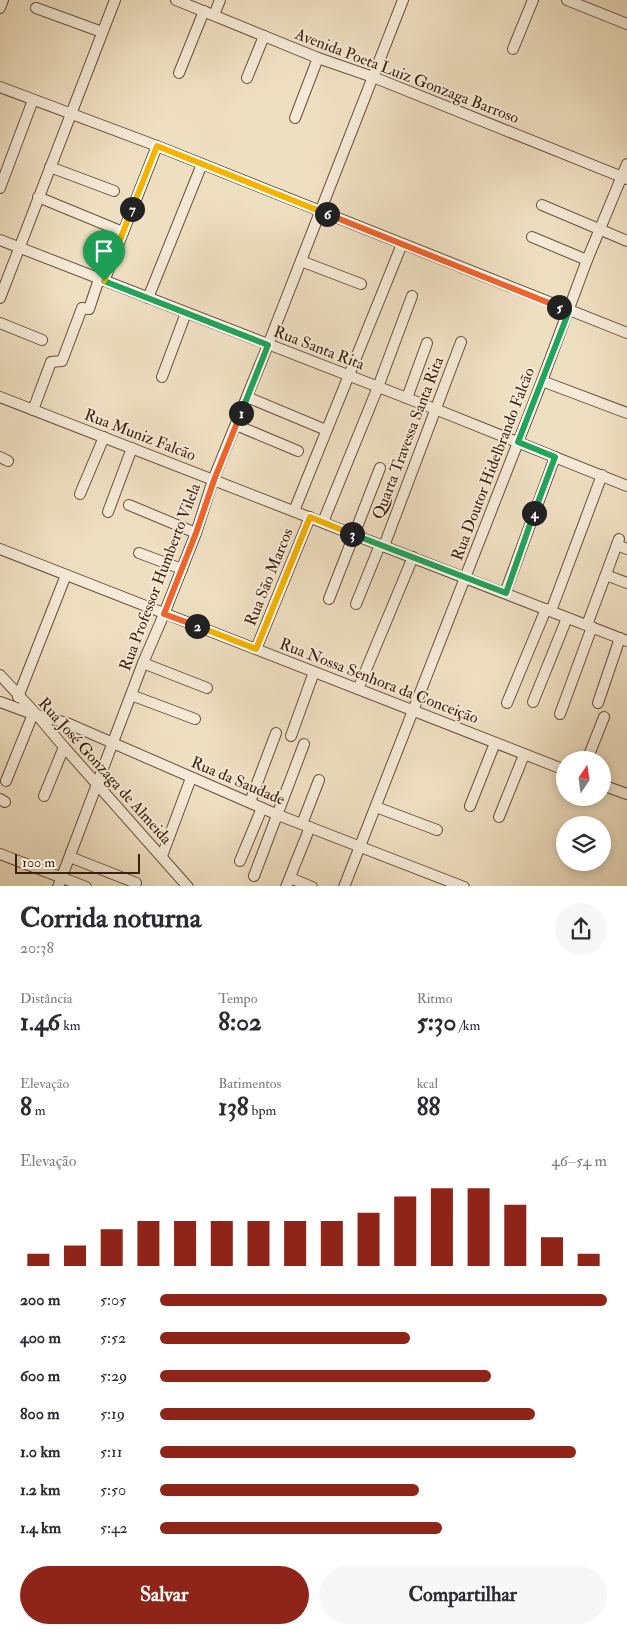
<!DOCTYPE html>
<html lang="pt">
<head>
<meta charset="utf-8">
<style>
  :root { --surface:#fff; --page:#f7f7f7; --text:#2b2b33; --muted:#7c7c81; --accent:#8f2418 }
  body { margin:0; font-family:"IM FELL Double Pica",serif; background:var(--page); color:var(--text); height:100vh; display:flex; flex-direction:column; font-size:19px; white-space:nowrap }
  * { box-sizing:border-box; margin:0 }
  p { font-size:16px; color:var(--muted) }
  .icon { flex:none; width:28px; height:28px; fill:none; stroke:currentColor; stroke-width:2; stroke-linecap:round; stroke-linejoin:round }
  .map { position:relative; height:886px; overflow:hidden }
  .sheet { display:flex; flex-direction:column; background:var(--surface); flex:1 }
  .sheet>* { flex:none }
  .needle { width:32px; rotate:13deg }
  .controls { position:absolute; left:556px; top:751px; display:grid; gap:10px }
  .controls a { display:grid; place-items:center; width:55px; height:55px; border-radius:50%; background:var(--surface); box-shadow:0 2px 8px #0003; font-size:25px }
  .scale { position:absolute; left:15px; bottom:12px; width:125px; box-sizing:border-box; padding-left:5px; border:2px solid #3c200e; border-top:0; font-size:14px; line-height:18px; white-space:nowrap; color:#3c200e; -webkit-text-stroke:4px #f5ead7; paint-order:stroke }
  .pin { position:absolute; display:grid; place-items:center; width:42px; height:42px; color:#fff; margin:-51px -21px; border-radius:50% 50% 50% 0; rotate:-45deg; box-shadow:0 0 5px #0007 }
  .pin .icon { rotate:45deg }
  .km { position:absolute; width:25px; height:25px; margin:-12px; border-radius:50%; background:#222; color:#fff; font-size:14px; line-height:25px; text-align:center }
  .round { display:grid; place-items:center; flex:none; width:52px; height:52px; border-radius:26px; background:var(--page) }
  .overview { display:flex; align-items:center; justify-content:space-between; height:85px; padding:0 20px }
  h1 { font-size:28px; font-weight:700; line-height:38px }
  .stats { display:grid; grid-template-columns:repeat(3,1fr); gap:8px; height:85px; padding:5px 20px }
  .stats div { display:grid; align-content:center }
  .stats b { font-size:25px; font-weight:700 }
  .stats small { font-size:14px; font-weight:400 }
  .stats p { font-size:14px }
  .chart { height:140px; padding:10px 20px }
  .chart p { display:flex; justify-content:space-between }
  .chart svg { width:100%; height:90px; margin-top:5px; stroke:var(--accent); stroke-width:6 }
  .primary-button { display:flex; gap:10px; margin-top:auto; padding:10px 20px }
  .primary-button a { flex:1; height:58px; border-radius:30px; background:var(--accent); color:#fff; font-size:20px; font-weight:700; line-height:58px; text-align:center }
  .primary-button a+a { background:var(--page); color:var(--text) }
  ul { padding:0 20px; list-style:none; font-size:16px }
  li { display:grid; grid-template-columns:80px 60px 1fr; align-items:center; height:38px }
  li i { height:12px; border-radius:6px; background:var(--accent) }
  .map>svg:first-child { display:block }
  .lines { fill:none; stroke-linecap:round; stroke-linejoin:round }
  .minor-casing { stroke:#69503b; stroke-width:12 }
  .minor { stroke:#f5ead7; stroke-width:10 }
  .split-1-casing { stroke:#fff; stroke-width:10 }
  .split-2-casing { stroke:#fff; stroke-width:10 }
  .split-3-casing { stroke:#fff; stroke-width:10 }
  .split-4-casing { stroke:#fff; stroke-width:10 }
  .split-5-casing { stroke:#fff; stroke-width:10 }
  .split-6-casing { stroke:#fff; stroke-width:10 }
  .split-7-casing { stroke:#fff; stroke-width:10 }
  .split-8-casing { stroke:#fff; stroke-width:10 }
  .split-1 { stroke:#22a559; stroke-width:6 }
  .split-2 { stroke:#f0652b; stroke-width:6 }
  .split-3 { stroke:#f5b400; stroke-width:6 }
  .split-4 { stroke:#22a559; stroke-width:6 }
  .split-5 { stroke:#22a559; stroke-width:6 }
  .split-6 { stroke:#f0652b; stroke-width:6 }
  .split-7 { stroke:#f5b400; stroke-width:6 }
  .split-8 { stroke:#f5b400; stroke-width:6 }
  .labels { text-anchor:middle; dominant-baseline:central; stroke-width:4; stroke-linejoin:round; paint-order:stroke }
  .street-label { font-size:16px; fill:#3c200e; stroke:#f5ead7 }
</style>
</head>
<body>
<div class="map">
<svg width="627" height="887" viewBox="0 0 627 887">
  <rect width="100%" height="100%" fill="#efdfc1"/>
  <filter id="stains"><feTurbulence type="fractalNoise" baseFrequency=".004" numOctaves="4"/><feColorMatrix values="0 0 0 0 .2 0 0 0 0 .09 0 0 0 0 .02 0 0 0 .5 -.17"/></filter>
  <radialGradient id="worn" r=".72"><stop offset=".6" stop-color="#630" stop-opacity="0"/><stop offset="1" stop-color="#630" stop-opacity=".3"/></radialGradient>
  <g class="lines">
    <defs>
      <g id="minor">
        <path d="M176,0L318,58L373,77L627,179"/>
        <path d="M567,0L627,24"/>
        <path d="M0,8L3,0"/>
        <path d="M36,8L102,32"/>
        <path d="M214,15L220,0"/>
        <path d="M513,49L533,0"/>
        <path d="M179,73L204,11"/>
        <path d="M247,78L264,36"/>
        <path d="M0,87L157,146L627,333"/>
        <path d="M295,118L318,58"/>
        <path d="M50,167L114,191"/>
        <path d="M0,188L33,100"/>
        <path d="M38,197L123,232"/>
        <path d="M542,205L627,241"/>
        <path d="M532,237L587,260"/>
        <path d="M0,240L435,409L627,486"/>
        <path d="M301,261L361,284"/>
        <path d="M104,281L157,146"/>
        <path d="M0,298L115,0"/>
        <path d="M148,298L202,164"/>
        <path d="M0,323L42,340"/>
        <path d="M162,377L186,313"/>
        <path d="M542,381L627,413"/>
        <path d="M0,397L627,641"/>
        <path d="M247,397L326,430"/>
        <path d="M407,398L427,343"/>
        <path d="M33,410L51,362L62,361L82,308L89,309L99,279"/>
        <path d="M236,425L298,451"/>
        <path d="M0,457L8,461"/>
        <path d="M80,494L104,437"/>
        <path d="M129,505L196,533"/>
        <path d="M294,511L402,244"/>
        <path d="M108,512L132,448"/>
        <path d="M323,522L378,387L412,296"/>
        <path d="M617,545L627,549"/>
        <path d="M384,546L461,342"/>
        <path d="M0,549L565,770"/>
        <path d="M139,553L182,569"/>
        <path d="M606,575L627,583"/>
        <path d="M505,593L555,457"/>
        <path d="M329,599L380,468"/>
        <path d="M356,604L380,545"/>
        <path d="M551,611L602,475"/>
        <path d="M587,625L619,539"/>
        <path d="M256,649L310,517"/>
        <path d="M143,663L207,688"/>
        <path d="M0,675L37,715L64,747L188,887"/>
        <path d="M358,689L413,557"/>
        <path d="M131,695L195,719"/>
        <path d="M18,697L66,575"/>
        <path d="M0,702L33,714L67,723L278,815L464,887"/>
        <path d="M533,702L567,618"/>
        <path d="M507,703L546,609"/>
        <path d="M598,703L620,638"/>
        <path d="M560,714L592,627"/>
        <path d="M291,736L314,672"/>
        <path d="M587,760L604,717"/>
        <path d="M6,781L33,714"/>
        <path d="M602,785L627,794"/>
        <path d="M44,796L64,747"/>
        <path d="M0,799L5,802"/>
        <path d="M250,802L276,733"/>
        <path d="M470,806L495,743"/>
        <path d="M376,807L437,830"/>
        <path d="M499,817L524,755"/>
        <path d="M302,824L319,780"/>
        <path d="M0,854L86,887"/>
        <path d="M162,856L191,778"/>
        <path d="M70,857L136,883"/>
        <path d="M240,861L262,808"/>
        <path d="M254,876L304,744"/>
        <path d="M290,878L312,887"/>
        <path d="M58,887L143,663L164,614L196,533L213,480L268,345L403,0"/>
        <path d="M286,887L310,827"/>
        <path d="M344,887L542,381L587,260L627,164"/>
      </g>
    </defs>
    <!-- minor casing -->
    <use href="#minor" class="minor-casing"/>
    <!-- minor -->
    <use href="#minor" class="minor"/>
  </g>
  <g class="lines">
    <defs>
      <path id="split-1" d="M104,281L268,345L241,413"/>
      <path id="split-2" d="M197,626L164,614L196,533L214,480L241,413"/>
      <path id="split-3" d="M197,626L256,649L310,517L352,534"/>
      <path id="split-4" d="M352,534L506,593L534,513"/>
      <path id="split-5" d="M534,513L555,457L518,442L569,311L559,307"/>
      <path id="split-6" d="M327,214L559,307"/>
      <path id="split-7" d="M132,209L157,146L327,214"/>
      <path id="split-8" d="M104,281L132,209"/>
    </defs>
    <!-- split-1 casing -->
    <use href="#split-1" class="split-1-casing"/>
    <!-- split-2 casing -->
    <use href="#split-2" class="split-2-casing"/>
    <!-- split-3 casing -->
    <use href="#split-3" class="split-3-casing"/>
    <!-- split-4 casing -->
    <use href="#split-4" class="split-4-casing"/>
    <!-- split-5 casing -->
    <use href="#split-5" class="split-5-casing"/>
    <!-- split-6 casing -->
    <use href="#split-6" class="split-6-casing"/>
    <!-- split-7 casing -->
    <use href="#split-7" class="split-7-casing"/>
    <!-- split-8 casing -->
    <use href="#split-8" class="split-8-casing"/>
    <!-- split-1 -->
    <use href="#split-1" class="split-1"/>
    <!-- split-2 -->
    <use href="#split-2" class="split-2"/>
    <!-- split-3 -->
    <use href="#split-3" class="split-3"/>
    <!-- split-4 -->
    <use href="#split-4" class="split-4"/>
    <!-- split-5 -->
    <use href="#split-5" class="split-5"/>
    <!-- split-6 -->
    <use href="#split-6" class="split-6"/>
    <!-- split-7 -->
    <use href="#split-7" class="split-7"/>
    <!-- split-8 -->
    <use href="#split-8" class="split-8"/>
  </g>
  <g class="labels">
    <!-- street labels -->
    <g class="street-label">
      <text transform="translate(407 76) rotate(21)">Avenida Poeta Luiz Gonzaga Barroso</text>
      <text transform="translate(319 348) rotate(21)">Rua Santa Rita</text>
      <text transform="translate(140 435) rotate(21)">Rua Muniz Falcão</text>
      <text transform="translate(408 438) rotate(-69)">Quarta Travessa Santa Rita</text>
      <text transform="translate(493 464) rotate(-69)">Rua Doutor Hidelbrando Falcão</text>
      <text transform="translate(160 577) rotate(-69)">Rua Professor Humberto Vilela</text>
      <text transform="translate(269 577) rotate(-68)">Rua São Marcos</text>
      <text transform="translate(379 681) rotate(21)">Rua Nossa Senhora da Conceição</text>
      <text transform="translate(105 771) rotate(48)">Rua José Gonzaga de Almeida</text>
      <text transform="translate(238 781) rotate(23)">Rua da Saudade</text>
    </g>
  </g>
  <rect width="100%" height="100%" filter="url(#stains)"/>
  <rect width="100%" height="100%" fill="url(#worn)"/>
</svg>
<div class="controls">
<a><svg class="needle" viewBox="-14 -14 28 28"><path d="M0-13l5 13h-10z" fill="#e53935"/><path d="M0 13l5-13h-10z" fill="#7c7c81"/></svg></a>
<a><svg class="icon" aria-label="layers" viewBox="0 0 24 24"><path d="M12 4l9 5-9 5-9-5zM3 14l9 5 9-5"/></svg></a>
</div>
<div class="scale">100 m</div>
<div class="pin" style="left:104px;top:281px;background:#1e9e55"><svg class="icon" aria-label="arrive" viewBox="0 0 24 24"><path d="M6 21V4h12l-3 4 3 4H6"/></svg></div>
<b class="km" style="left:241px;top:413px">1</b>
<b class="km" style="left:197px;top:626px">2</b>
<b class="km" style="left:352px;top:534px">3</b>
<b class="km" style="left:534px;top:513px">4</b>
<b class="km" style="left:559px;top:307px">5</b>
<b class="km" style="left:327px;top:214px">6</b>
<b class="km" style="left:132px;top:209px">7</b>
</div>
<section class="sheet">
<div class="overview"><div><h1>Corrida noturna</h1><p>20:38</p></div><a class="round"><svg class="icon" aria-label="share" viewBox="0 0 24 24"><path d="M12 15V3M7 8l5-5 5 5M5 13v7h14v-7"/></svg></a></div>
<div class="stats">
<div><p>Distância</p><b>1.46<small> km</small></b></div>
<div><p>Tempo</p><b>8:02</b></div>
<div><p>Ritmo</p><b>5:30<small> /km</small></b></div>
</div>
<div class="stats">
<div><p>Elevação</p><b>8<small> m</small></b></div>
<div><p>Batimentos</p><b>138<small> bpm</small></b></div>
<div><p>kcal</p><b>88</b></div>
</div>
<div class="chart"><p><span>Elevação</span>46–54 m</p>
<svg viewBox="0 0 160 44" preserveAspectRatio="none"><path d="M5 44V38M15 44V34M25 44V26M35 44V22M45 44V22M55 44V22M65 44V22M75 44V22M85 44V22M95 44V18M105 44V10M115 44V6M125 44V6M135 44V14M145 44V30M155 44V38"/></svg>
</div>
<ul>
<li><b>200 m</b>5:05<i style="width:100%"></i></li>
<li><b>400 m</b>5:52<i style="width:56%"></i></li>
<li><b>600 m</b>5:29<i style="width:74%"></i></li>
<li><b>800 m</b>5:19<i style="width:84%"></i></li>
<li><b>1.0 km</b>5:11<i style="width:93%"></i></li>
<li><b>1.2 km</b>5:50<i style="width:58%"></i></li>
<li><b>1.4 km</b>5:42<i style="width:63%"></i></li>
</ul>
<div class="primary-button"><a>Salvar</a><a>Compartilhar</a></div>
</section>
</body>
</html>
